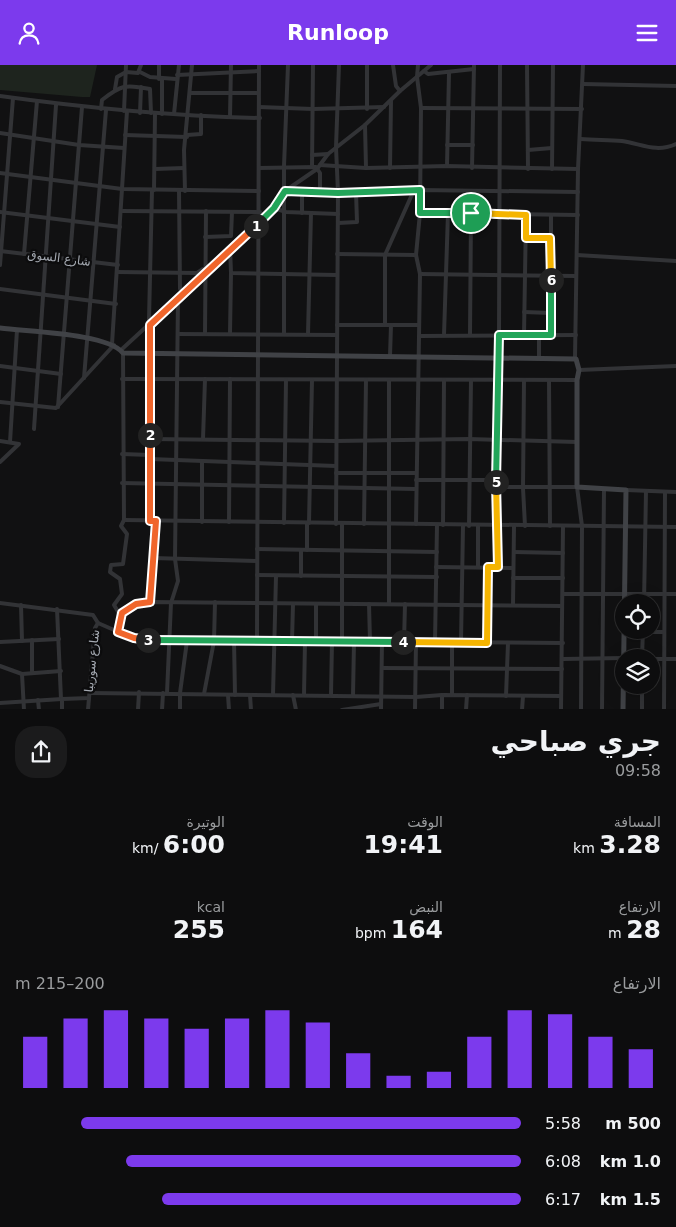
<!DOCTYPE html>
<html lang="ar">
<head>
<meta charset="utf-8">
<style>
  :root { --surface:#0d0d0e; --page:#1b1b1c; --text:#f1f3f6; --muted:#9a9c9e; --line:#2d2d2e; --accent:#7c3aed }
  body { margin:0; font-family:"DejaVu Sans","Noto Sans Arabic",sans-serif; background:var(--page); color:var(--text); direction:rtl; height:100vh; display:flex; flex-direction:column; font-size:19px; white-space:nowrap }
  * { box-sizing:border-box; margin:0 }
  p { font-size:16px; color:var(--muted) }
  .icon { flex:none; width:28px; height:28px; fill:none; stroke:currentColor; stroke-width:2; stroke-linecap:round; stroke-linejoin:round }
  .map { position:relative; height:644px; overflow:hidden; direction:ltr }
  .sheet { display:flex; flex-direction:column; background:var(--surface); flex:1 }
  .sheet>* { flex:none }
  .tools { position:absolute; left:615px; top:529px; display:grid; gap:10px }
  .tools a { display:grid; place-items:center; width:45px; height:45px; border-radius:50%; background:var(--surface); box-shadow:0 5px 20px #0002,0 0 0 1px var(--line); font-size:25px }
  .pin { position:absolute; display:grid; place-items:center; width:42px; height:42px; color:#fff; margin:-21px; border:2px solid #fff; border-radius:50%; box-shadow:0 1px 5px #0007 }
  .km { position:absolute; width:25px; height:25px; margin:-12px; border-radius:50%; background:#222; color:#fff; font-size:14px; line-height:25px; text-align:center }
  .round { display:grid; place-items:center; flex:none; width:52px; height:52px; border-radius:20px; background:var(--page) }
  .headline { display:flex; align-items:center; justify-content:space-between; height:85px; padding:0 15px }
  h1 { font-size:28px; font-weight:700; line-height:38px }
  .figures { display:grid; grid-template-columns:repeat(3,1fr); gap:8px; height:85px; padding:5px 15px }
  .figures div { display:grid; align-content:center }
  .figures b { font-size:25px; font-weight:700 }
  .figures small { font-size:14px; font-weight:400 }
  .figures p { font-size:14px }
  .chart { height:140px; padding:10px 15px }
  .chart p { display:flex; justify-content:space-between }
  .chart svg { width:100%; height:90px; margin-top:5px; stroke:var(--accent); stroke-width:6 }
  ul { padding:0 15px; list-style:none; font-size:16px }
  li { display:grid; grid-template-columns:80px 60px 1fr; align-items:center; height:38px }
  li i { height:12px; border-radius:6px; background:var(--accent) }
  header { display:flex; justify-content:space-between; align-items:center; height:65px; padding:0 15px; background:var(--accent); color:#fff; font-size:22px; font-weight:700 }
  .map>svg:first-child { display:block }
  .green { fill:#1e241e }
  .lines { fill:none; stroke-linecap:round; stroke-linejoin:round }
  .street { stroke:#323336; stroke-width:4 }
  .secondary { stroke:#404246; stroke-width:5 }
  .split-1-casing { stroke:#fff; stroke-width:10 }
  .split-2-casing { stroke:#fff; stroke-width:10 }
  .split-3-casing { stroke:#fff; stroke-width:10 }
  .split-4-casing { stroke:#fff; stroke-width:10 }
  .split-5-casing { stroke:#fff; stroke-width:10 }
  .split-6-casing { stroke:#fff; stroke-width:10 }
  .split-7-casing { stroke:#fff; stroke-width:10 }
  .split-1 { stroke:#22a559; stroke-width:6 }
  .split-2 { stroke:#f0652b; stroke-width:6 }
  .split-3 { stroke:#f0652b; stroke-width:6 }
  .split-4 { stroke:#22a559; stroke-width:6 }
  .split-5 { stroke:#f5b400; stroke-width:6 }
  .split-6 { stroke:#22a559; stroke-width:6 }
  .split-7 { stroke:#f5b400; stroke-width:6 }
  .labels { text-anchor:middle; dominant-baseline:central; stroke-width:4.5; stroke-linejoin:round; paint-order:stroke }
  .street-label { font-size:12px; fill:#a4a9b1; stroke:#0c0c0d }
</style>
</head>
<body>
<header><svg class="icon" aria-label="menu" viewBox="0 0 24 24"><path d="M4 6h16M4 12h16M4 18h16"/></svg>Runloop<svg class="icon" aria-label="person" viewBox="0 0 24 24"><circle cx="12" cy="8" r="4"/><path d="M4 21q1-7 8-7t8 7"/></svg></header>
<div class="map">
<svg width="676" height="645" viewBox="0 0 676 645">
  <rect width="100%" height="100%" fill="#111112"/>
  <!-- green -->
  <path class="green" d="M0,0H97L90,32H82L0,25Z"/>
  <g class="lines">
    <!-- street -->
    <g class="street">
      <path d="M393,0L396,21L400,26"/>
      <path d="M527,0L528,104"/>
      <path d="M424,6L428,9L474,4"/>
      <path d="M140,7L150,12L176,14"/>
      <path d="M177,10L259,6"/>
      <path d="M159,14V0"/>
      <path d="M162,14V49"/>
      <path d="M583,19L676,21"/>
      <path d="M115,24L117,12L126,7L138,8L141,0"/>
      <path d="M190,28H258"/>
      <path d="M0,31C86,43 172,51 260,53"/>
      <path d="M259,42L313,44L384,42"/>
      <path d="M421,43L582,44"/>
      <path d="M101,44L102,35C121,20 125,19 150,24L151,48"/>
      <path d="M367,44V0"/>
      <path d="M124,46L126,0"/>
      <path d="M140,48L141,22"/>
      <path d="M174,49L179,0"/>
      <path d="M230,52L231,0"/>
      <path d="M365,60L366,103"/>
      <path d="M0,68L79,80L124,83"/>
      <path d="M125,70L187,72"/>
      <path d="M187,70L201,69V50"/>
      <path d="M581,74C595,75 608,75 622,76C642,79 656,88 676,79"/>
      <path d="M447,80H473"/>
      <path d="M528,85L552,83"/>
      <path d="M312,90L328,89"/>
      <path d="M320,100L366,103L447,101L578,104"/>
      <path d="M447,101L449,8"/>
      <path d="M312,102L313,0"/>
      <path d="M259,103L316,102L320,108V127"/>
      <path d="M390,103L391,36"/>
      <path d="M472,103L474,0"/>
      <path d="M155,104L184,103"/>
      <path d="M552,104L553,0"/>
      <path d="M0,108L122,124L259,126"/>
      <path d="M154,125L155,49"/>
      <path d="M179,126L180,224"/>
      <path d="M185,126L184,85L192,0"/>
      <path d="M285,126L338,128L420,125L578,127"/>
      <path d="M274,143L286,147L338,149"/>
      <path d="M121,146L260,147"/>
      <path d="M0,147L120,162"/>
      <path d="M302,148V127"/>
      <path d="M420,148L578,150"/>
      <path d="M551,150V270"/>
      <path d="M338,158L357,157L356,127"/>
      <path d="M205,172L231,171L232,147"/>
      <path d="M526,173H550"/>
      <path d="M230,182L231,208L337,210"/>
      <path d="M0,186L118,200"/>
      <path d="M24,189L37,36"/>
      <path d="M337,189L416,190"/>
      <path d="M577,190L676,196"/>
      <path d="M0,200L13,33"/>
      <path d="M117,207L197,208L203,204"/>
      <path d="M420,209L576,211"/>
      <path d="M0,224L116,239"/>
      <path d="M524,247L551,248"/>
      <path d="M149,255L152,125"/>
      <path d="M337,260H419"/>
      <path d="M385,260V190L414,125"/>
      <path d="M230,268L231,208"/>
      <path d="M284,268V101L288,0"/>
      <path d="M178,269L337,270"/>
      <path d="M205,269L206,146"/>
      <path d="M308,269L311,148"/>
      <path d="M444,270L448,148"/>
      <path d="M470,270L471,148"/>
      <path d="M524,270L526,150"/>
      <path d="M539,270V292"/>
      <path d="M419,271L576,270"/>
      <path d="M112,279L127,46"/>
      <path d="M121,285L259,158L274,143L285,126L317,104L328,89L365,60L400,26L431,0"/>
      <path d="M390,291L391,260"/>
      <path d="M575,293L578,104L583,0"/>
      <path d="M0,301L61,309"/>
      <path d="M579,305L676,301"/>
      <path d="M84,313L106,45"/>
      <path d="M122,314L577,315"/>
      <path d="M524,315L523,423L525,461"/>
      <path d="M549,315L550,461"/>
      <path d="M0,337L56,343L114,280"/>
      <path d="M58,342L82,42"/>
      <path d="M34,364L56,40"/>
      <path d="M150,374L336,376L469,374L577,377"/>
      <path d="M203,374L205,314"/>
      <path d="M0,376L19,379L0,397"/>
      <path d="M10,377L17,265"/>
      <path d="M122,389L150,390"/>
      <path d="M150,394L336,401"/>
      <path d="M336,408H416"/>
      <path d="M416,415H496"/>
      <path d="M122,418L415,424"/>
      <path d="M497,422H577L582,461L581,645"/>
      <path d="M626,425L676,427"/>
      <path d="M124,455L676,462"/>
      <path d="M149,456L150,260"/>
      <path d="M202,457V396"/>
      <path d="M229,457L230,314"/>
      <path d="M284,458L286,315"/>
      <path d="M307,458V485"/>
      <path d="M309,458L312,315"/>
      <path d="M336,459L338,128L336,82L339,0"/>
      <path d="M364,459L366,315"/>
      <path d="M416,459L420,209L416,190L420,148L421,43L417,12L418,0"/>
      <path d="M443,460L444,315"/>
      <path d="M469,461L471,315"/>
      <path d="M257,484L437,487"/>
      <path d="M514,487L563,488"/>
      <path d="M153,493L257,496"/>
      <path d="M436,502L513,503"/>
      <path d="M478,502V461"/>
      <path d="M498,502L496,375L499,270L500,0"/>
      <path d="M257,510L437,512"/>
      <path d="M301,511V485"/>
      <path d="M513,513H563"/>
      <path d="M563,529H676"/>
      <path d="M150,537L156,456"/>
      <path d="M0,538L93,550L98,558"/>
      <path d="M644,538L646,426"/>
      <path d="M369,539L370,576"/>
      <path d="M389,539V316"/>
      <path d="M21,540L22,576"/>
      <path d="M513,540L514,461"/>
      <path d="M57,544L61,634"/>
      <path d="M120,550L114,540L122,529L120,514L110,507L111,500L123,499L127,469L121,461L124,455L123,288"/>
      <path d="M118,567L120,550L136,539L150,537L562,541"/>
      <path d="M643,567H664"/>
      <path d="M32,575V607"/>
      <path d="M234,575L235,630"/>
      <path d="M257,575L259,0"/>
      <path d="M292,576L293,539"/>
      <path d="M316,576V539"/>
      <path d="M342,576V459"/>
      <path d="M0,577L59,574"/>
      <path d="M404,577L405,539"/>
      <path d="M435,577L437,460"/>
      <path d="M461,577L463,461"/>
      <path d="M487,578L488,502"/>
      <path d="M642,592L643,565"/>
      <path d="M563,594L624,593"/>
      <path d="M651,594H676"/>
      <path d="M0,601L22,609L61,606"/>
      <path d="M382,603L562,604"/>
      <path d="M22,609L24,645"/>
      <path d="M90,628L416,632L442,630L561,631"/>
      <path d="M167,628L171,538L178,516L175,494L178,233"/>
      <path d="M204,629L214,576L215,537"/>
      <path d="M228,630L229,645"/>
      <path d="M250,630L251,645"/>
      <path d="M273,630L276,511"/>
      <path d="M293,630L296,645"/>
      <path d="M304,630L305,576"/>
      <path d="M331,630L332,576"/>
      <path d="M452,630V577"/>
      <path d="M353,631L354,576"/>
      <path d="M506,631L508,578"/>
      <path d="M38,635L39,645"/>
      <path d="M0,638L62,634"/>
      <path d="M62,645V634L89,633L95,563L98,558L130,572L150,575L563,578"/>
      <path d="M88,645L89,633"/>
      <path d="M138,645L139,627"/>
      <path d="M162,645L163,628"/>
      <path d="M180,645V628L187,576"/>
      <path d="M342,645L381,639"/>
      <path d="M381,645L382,576"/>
      <path d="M415,645L416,577"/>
      <path d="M442,645V630"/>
      <path d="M466,645L467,630"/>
      <path d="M522,645L523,631"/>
      <path d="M561,645L563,462"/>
      <path d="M602,645L604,424"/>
      <path d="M642,645V620"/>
      <path d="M664,645L665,427"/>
    </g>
    <!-- secondary -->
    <path class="secondary" d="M0,263C27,267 107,268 123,288L576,294L579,305L577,315V422L626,425L623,645"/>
  </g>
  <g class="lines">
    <defs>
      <path id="split-1" d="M256,161L274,143L285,126L338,128L420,125V148H471"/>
      <path id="split-2" d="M150,370V260L256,161"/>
      <path id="split-3" d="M148,575L134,573L118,567L122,548L136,539L150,537L156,456H150V370"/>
      <path id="split-4" d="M148,575L403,577"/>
      <path id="split-5" d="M403,577L487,578L488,502H498L496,417"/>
      <path id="split-6" d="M496,417L499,270H551V215"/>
      <path id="split-7" d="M471,148L526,150V173H550L551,215"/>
    </defs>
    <!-- split-1 casing -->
    <use href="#split-1" class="split-1-casing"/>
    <!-- split-2 casing -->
    <use href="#split-2" class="split-2-casing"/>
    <!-- split-3 casing -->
    <use href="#split-3" class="split-3-casing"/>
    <!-- split-4 casing -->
    <use href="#split-4" class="split-4-casing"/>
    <!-- split-5 casing -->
    <use href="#split-5" class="split-5-casing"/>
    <!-- split-6 casing -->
    <use href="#split-6" class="split-6-casing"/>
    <!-- split-7 casing -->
    <use href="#split-7" class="split-7-casing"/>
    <!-- split-1 -->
    <use href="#split-1" class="split-1"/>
    <!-- split-2 -->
    <use href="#split-2" class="split-2"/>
    <!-- split-3 -->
    <use href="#split-3" class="split-3"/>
    <!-- split-4 -->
    <use href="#split-4" class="split-4"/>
    <!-- split-5 -->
    <use href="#split-5" class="split-5"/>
    <!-- split-6 -->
    <use href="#split-6" class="split-6"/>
    <!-- split-7 -->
    <use href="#split-7" class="split-7"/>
  </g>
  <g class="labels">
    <!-- street labels -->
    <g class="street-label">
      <text transform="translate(59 193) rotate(7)">شارع السوق</text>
      <text transform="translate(92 596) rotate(-84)">شارع سوريبا</text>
    </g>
  </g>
</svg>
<div class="tools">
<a><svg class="icon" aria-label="locate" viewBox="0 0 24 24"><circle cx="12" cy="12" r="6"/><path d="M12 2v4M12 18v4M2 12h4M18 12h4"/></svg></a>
<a><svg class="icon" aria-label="layers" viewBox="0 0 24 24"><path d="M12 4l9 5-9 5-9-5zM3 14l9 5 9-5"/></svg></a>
</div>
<div class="pin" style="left:471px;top:148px;background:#1e9e55"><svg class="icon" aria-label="arrive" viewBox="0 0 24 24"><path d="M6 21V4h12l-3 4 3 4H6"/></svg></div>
<b class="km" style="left:256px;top:161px">1</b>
<b class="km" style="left:150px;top:370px">2</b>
<b class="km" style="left:148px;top:575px">3</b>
<b class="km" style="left:403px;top:577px">4</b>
<b class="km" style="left:496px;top:417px">5</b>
<b class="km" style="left:551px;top:215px">6</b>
</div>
<section class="sheet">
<div class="headline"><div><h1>جري صباحي</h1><p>09:58</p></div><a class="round"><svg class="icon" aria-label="share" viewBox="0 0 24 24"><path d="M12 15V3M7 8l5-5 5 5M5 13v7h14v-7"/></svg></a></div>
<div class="figures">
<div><p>المسافة</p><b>3.28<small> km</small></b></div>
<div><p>الوقت</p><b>19:41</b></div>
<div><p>الوتيرة</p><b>6:00<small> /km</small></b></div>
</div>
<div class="figures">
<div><p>الارتفاع</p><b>28<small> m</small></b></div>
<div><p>النبض</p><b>164<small> bpm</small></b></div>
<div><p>kcal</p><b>255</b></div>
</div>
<div class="chart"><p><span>الارتفاع</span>200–215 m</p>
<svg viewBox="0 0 160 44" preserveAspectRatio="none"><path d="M5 44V19M15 44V10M25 44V6M35 44V10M45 44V15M55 44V10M65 44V6M75 44V12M85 44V27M95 44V38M105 44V36M115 44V19M125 44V6M135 44V8M145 44V19M155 44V25"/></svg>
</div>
<ul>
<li><b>500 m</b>5:58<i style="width:87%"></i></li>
<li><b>1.0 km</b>6:08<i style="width:78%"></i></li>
<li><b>1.5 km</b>6:17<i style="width:71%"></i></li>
</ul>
</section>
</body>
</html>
